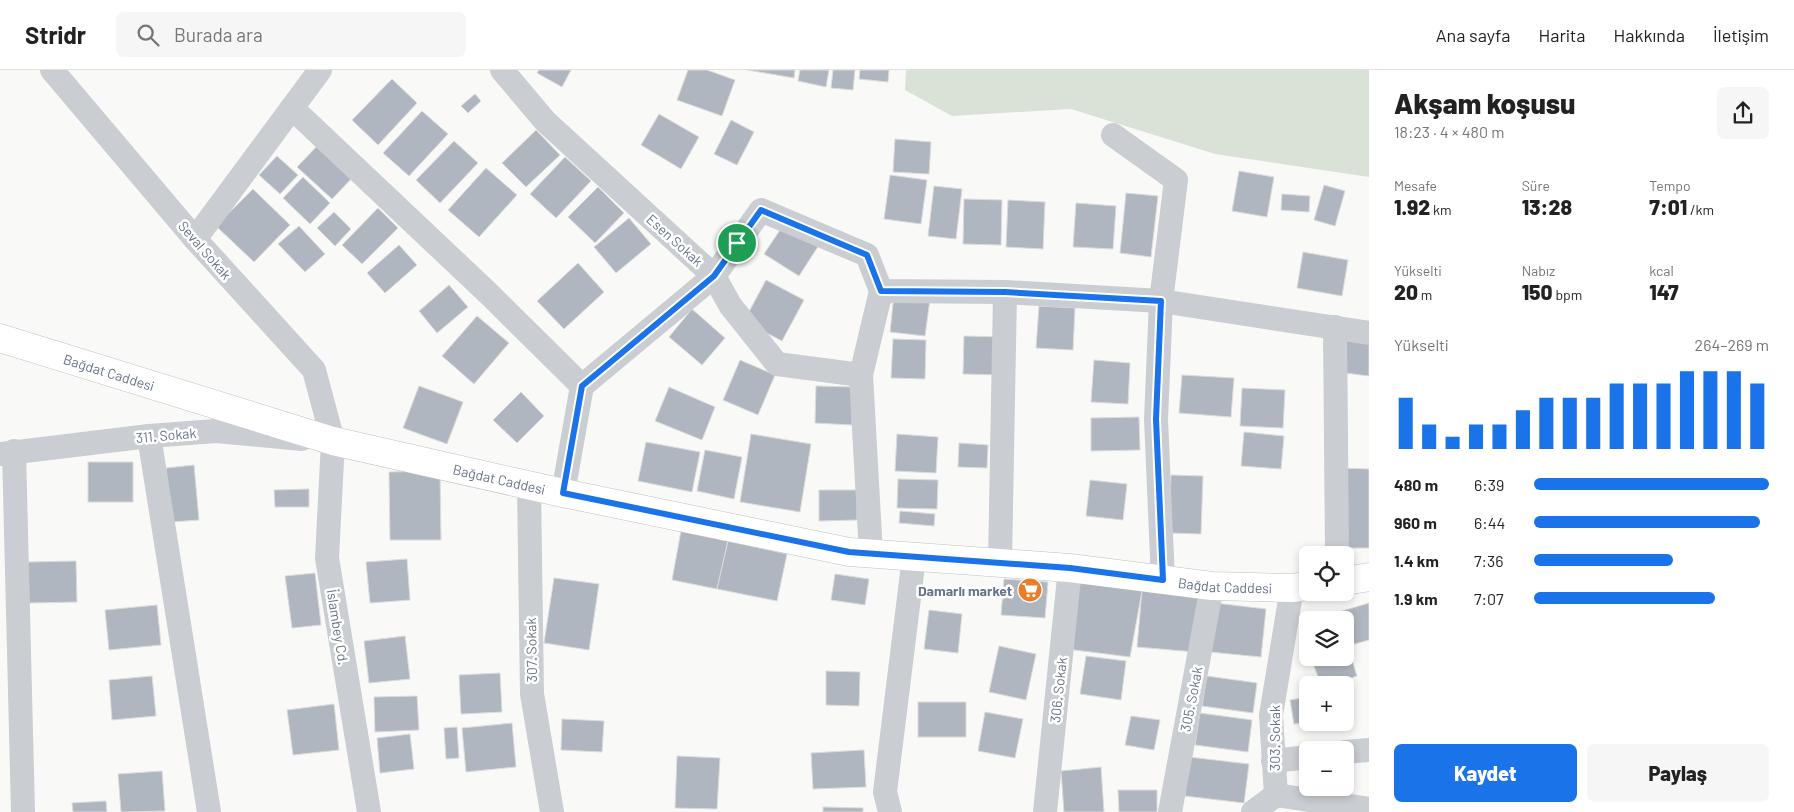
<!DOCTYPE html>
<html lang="tr">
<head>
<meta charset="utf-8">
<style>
  :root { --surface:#fff; --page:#f6f6f6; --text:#222; --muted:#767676; --line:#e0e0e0; --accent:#1a73e8 }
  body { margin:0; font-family:Barlow,sans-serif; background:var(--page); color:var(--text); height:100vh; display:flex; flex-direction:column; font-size:19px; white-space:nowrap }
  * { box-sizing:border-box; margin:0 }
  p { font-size:16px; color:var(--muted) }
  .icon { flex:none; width:28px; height:28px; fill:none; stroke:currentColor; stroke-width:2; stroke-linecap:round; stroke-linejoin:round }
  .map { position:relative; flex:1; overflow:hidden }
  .side { display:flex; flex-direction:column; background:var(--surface); width:425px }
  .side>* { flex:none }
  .fabs { position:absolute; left:1299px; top:476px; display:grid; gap:10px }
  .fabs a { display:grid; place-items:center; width:55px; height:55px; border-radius:8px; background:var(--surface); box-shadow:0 2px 8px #0003; font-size:25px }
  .pin { position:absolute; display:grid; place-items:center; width:42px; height:42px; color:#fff; margin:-21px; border:2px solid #fff; border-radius:50%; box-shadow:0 1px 5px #0007 }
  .round { display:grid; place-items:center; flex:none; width:52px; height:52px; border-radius:8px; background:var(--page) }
  .headline { display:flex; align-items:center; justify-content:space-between; height:85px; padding:0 25px }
  h1 { font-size:28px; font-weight:800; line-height:38px }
  .stats { display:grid; grid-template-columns:repeat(3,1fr); gap:8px; height:85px; padding:5px 25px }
  .stats div { display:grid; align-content:center }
  .stats b { font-size:21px; font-weight:800 }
  .stats small { font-size:14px; font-weight:400 }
  .stats p { font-size:14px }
  .chart { height:140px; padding:10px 25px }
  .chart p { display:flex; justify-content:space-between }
  .chart svg { width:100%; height:90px; margin-top:5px; stroke:var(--accent); stroke-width:6 }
  .button { display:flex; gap:10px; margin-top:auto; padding:10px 25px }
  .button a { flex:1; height:58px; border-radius:8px; background:var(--accent); color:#fff; font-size:20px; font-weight:800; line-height:58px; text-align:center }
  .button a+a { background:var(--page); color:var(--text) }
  ul { padding:0 25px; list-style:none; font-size:16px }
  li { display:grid; grid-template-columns:80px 60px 1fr; align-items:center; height:38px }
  li i { height:12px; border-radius:6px; background:var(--accent) }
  header { display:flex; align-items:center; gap:30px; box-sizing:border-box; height:70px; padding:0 25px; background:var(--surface); border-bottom:1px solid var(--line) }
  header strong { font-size:24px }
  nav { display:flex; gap:28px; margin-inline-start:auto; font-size:18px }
  .search { width:350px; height:45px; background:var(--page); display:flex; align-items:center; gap:12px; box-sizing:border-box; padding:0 18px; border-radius:8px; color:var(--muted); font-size:19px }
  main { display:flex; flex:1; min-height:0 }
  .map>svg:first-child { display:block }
  .green { fill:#dae2d8 }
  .building { fill:#b0b6bf; stroke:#dbdcda }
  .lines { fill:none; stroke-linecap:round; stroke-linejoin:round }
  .secondary-casing { stroke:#bcc0c6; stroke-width:29 }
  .street { stroke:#cacdd1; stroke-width:24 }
  .secondary { stroke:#fff; stroke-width:28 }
  .route-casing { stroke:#fff; stroke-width:10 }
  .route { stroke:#1a73e8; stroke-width:6 }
  .labels { text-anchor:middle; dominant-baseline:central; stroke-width:5; stroke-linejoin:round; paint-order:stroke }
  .street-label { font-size:14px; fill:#68748a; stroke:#fff }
  .poi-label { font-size:14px; font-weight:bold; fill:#68748a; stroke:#fff; text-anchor:end }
</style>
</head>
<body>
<header>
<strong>Stridr</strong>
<div class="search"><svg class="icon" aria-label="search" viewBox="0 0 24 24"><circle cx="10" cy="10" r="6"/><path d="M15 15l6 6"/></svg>Burada ara</div>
<nav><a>Ana sayfa</a><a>Harita</a><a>Hakkında</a><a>İletişim</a></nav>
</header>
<main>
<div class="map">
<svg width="1369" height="742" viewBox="0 0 1369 742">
  <rect width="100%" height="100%" fill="#f9faf8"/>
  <!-- green -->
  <path class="green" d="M906,0H1369V107L1215,84L1071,39L952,46L905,20Z"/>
  <!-- building -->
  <g class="building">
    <path d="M539,0H571L562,17L537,3Z"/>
    <path d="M688,0H707L735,10L722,46L677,30Z"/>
    <path d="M747,0H795L794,8Z"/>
    <path d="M800,0H829L826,17L798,11Z"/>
    <path d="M833,0H855L853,20L831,18Z"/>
    <path d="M860,0H889L888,12L859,9Z"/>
    <path d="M392,9L417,33L378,75L352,50Z"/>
    <path d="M475,24L481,31L468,43L461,36Z"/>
    <path d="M422,41L448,64L409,106L383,83Z"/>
    <path d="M659,44L699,67L681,99L641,75Z"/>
    <path d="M731,50L754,62L737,95L714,84Z"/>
    <path d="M536,60L560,85L526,117L502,93Z"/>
    <path d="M895,69L931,72L929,104L893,102Z"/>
    <path d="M454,71L478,93L440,133L416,110Z"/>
    <path d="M321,72L356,104L332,129L297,97Z"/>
    <path d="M277,86L298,105L280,124L259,105Z"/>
    <path d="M565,87L591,111L556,148L530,124Z"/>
    <path d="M486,98L517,125L479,167L448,140Z"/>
    <path d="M1239,101L1274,107L1267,147L1232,141Z"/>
    <path d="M890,105L927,110L921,154L884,149Z"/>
    <path d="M303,107L330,133L310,154L283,128Z"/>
    <path d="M1324,115L1345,121L1335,156L1314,150Z"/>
    <path d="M934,116L962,119L956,169L928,166Z"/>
    <path d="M598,117L624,143L595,173L568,147Z"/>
    <path d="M253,119L290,155L254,192L216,156Z"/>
    <path d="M1126,123L1158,126L1151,187L1120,183Z"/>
    <path d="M1282,124L1310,126L1309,142L1281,140Z"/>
    <path d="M964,129L1002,130L1001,175L963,174Z"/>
    <path d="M1008,130L1045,132L1043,179L1006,177Z"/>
    <path d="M1076,133L1116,136L1113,179L1073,177Z"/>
    <path d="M378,138L398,158L362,194L342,175Z"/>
    <path d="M334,142L351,159L335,176L317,158Z"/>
    <path d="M629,148L651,174L616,203L594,177Z"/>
    <path d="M784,154L819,175L799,206L764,184Z"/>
    <path d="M299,156L325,184L305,202L278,174Z"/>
    <path d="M399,175L417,195L385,223L367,203Z"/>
    <path d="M1303,182L1348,190L1342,226L1297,218Z"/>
    <path d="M578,193L604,222L564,259L537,231Z"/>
    <path d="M766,210L804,230L782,271L744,251Z"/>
    <path d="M449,215L468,237L437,263L419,241Z"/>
    <path d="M894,225L930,229L925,266L890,262Z"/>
    <path d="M1039,236L1075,238L1073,280L1036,278Z"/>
    <path d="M692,239L725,268L702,295L669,267Z"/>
    <path d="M477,246L509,273L474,314L442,286Z"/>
    <path d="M964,266L1002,267L1001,305L963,304Z"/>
    <path d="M893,269L926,270L925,309L891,308Z"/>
    <path d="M1341,269L1369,272V306L1337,302Z"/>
    <path d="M740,290L775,305L758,345L723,330Z"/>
    <path d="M1094,290L1130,293L1128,334L1091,332Z"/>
    <path d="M1182,305L1234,308L1231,347L1179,343Z"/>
    <path d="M419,316L463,332L447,374L403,358Z"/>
    <path d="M816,316L853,317L852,355L815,353Z"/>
    <path d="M669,317L715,337L702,370L655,351Z"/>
    <path d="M1242,318L1285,320L1283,358L1240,356Z"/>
    <path d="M521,322L544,346L517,373L493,350Z"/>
    <path d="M1139,347L1140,380L1091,381V348Z"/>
    <path d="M1244,362L1284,366L1281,399L1241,396Z"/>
    <path d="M751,364L811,374L800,442L740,432Z"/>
    <path d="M897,364L938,367L936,403L895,401Z"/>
    <path d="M646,372L700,382L692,422L638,411Z"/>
    <path d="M959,373L988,375L987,398L958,397Z"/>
    <path d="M705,380L742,387L734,429L697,421Z"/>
    <rect x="88" y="392" width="45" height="40"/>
    <path d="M194,395L199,450L171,452L166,398Z"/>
    <path d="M1341,398L1369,399V478H1339Z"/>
    <path d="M440,401L441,470H390L389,402Z"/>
    <path d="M1171,405L1203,406L1201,464L1169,463Z"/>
    <path d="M898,409L938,410L937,439L897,438Z"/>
    <path d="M1090,410L1127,414L1123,450L1086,446Z"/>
    <path d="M309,419V437H275L274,420Z"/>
    <path d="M819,420H857V450L819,451Z"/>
    <path d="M900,441L935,444L934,456L899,453Z"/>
    <path d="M681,461L728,471L717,519L672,510Z"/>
    <path d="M728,471L787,484L777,531L717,519Z"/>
    <path d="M407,489L410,530L370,533L366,492Z"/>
    <path d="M76,491L77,532L29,533L28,492Z"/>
    <path d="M315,503L321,555L292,558L285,506Z"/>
    <path d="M835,504L869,509L865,535L831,530Z"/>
    <path d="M554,508L599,514L589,580L544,573Z"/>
    <path d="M1004,509L1048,512L1045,548L1001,545Z"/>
    <path d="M1075,509L1142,521L1130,587L1067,579Z"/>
    <path d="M1142,521L1200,526L1195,582L1137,577Z"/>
    <path d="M1215,533L1266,539L1261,587L1210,582Z"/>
    <path d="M1369,533V570L1351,575L1342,541Z"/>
    <path d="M157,535L161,575L109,580L105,540Z"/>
    <path d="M929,540L962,544L958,583L924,579Z"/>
    <path d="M1337,544L1339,550H1317Z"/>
    <path d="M1308,553V576L1301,555Z"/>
    <path d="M405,566L410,609L369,613L364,571Z"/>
    <path d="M1345,568L1357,606L1329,615H1321L1311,588H1345Z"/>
    <path d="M999,576L1036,584L1026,630L989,622Z"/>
    <path d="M1086,586L1126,591L1121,630L1080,624Z"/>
    <path d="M826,601L860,602L859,636L826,635Z"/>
    <path d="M500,603L502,642L461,644L459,605Z"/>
    <path d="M152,606L156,646L112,650L109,610Z"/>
    <path d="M1207,606L1257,613L1253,643L1202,636Z"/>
    <path d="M417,626L419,660L375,662L374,627Z"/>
    <path d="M1308,627V652L1294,654L1290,630Z"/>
    <rect x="918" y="632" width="48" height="35"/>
    <path d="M334,634L339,680L293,685L287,640Z"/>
    <path d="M985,642L1023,649L1015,688L978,681Z"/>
    <path d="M1200,643L1252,650L1248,682L1195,675Z"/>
    <path d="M1131,646L1160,650L1154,680L1125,675Z"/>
    <path d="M562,649L604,651L602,682L561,680Z"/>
    <path d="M512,653L516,697L466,702L462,658Z"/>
    <path d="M457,657L459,688L446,689L444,658Z"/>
    <path d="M410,664L414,699L380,703L377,668Z"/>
    <path d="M864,680L866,717L813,719L811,683Z"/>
    <path d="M677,686L720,688L717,739L675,738Z"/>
    <path d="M1189,687L1249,694L1244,733L1185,726Z"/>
    <path d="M1101,697L1104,742H1064L1061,701Z"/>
    <path d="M162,701L165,741L121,742L118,704Z"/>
    <path d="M1118,720H1157V742H1119Z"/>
    <path d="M106,731L107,742H73L72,733Z"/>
    <path d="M823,737L863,738V742H823Z"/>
  </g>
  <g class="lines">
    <defs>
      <g id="secondary">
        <path id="s1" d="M0,268L333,371L563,423L849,482L1070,498L1212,516L1292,518L1308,516"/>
        <path d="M1345,511L1369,507"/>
      </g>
    </defs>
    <!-- secondary casing -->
    <use href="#secondary" class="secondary-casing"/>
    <!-- street -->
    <g class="street">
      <path d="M52,0L195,169L314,300L333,371L327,488L369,742"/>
      <path d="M502,0L545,51L714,206L582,316L563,423"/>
      <path d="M292,38L489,224L582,316"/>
      <path d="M1113,65L1176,110L1161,231L1156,349L1163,510"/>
      <path d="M195,169L320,0"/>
      <path d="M1335,257L1337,485"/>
      <path d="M861,305L777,294L730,235L714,206L761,140L867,185L881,221L1005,222L1161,231L1369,263"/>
      <path d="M149,366L209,742"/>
      <path d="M14,381L23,742"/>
      <path d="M0,384L149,366L216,361L302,369"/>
      <path d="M529,416L532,624L552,742"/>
      <path d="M871,484L861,305L881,221"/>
      <path d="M1000,493L1005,222"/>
      <path d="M1292,518L1271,645L1276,725L1369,739"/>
      <path d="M1345,682L1369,680"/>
      <path d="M1273,691L1308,687"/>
      <path d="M890,742L885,722L914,487"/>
      <path d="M1045,742L1070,498"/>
      <path d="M1170,742L1212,516"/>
      <path d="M1253,742L1276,725"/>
    </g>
    <!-- secondary -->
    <use href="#secondary" class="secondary"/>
  </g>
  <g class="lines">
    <defs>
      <path id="route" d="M761,140L867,185L881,221L1005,222L1161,231L1156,349L1163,510L1070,498L849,482L563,423L582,316L714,206Z"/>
    </defs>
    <!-- route casing -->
    <use href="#route" class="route-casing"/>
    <!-- route -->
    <use href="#route" class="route"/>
  </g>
  <!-- icons -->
  <defs>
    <symbol id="supermarket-disc" viewBox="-11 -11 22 22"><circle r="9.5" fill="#e97d28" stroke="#fff"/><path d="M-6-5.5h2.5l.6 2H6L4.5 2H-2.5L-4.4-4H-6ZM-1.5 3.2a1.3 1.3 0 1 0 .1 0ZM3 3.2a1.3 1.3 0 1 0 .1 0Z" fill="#fff"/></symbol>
  </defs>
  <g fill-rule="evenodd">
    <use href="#supermarket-disc" x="1016" y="506" width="28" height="28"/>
  </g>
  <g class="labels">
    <!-- street labels -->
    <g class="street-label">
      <text transform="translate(675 170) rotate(42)">Esen Sokak</text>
      <text transform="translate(205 180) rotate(49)">Seval Sokak</text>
      <text stroke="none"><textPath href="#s1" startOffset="114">Bağdat Caddesi</textPath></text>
      <text transform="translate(166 365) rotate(-5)">311. Sokak</text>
      <text stroke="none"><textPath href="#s1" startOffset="519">Bağdat Caddesi</textPath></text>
      <text stroke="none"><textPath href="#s1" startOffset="1254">Bağdat Caddesi</textPath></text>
      <text transform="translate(338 557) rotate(81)">İslambey Cd.</text>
      <text transform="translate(531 580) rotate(-91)">307. Sokak</text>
      <text transform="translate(1058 620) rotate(-84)">306. Sokak</text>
      <text transform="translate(1191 629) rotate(-79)">305. Sokak</text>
      <text transform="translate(1274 668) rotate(-90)">303. Sokak</text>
    </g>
    <!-- poi labels -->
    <g class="poi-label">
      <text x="1012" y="520">Damarlı market</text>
    </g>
  </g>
</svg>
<div class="fabs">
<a><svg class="icon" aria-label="locate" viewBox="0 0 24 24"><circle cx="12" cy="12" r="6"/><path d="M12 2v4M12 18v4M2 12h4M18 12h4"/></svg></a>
<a><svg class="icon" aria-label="layers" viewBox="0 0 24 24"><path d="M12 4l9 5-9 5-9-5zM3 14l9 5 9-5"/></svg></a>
<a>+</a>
<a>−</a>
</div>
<div class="pin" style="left:737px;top:173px;background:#1e9e55"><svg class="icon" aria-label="arrive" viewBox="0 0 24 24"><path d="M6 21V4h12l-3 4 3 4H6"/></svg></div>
</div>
<section class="side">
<div class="headline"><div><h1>Akşam koşusu</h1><p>18:23 · 4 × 480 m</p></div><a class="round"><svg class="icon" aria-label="share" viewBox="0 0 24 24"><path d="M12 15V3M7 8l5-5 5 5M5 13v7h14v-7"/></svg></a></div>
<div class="stats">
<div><p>Mesafe</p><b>1.92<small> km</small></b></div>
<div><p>Süre</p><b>13:28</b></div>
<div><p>Tempo</p><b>7:01<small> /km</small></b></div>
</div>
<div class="stats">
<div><p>Yükselti</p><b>20<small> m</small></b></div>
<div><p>Nabız</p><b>150<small> bpm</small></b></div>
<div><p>kcal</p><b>147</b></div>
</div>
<div class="chart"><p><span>Yükselti</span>264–269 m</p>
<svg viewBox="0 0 160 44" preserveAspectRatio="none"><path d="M5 44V19M15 44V32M25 44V38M35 44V32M45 44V32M55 44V25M65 44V19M75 44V19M85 44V19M95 44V12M105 44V12M115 44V12M125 44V6M135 44V6M145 44V6M155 44V12"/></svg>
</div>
<ul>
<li><b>480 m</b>6:39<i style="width:100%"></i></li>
<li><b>960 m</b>6:44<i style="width:96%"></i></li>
<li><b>1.4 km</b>7:36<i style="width:59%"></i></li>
<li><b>1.9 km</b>7:07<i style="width:77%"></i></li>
</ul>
<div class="button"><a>Kaydet</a><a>Paylaş</a></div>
</section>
</main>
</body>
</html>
